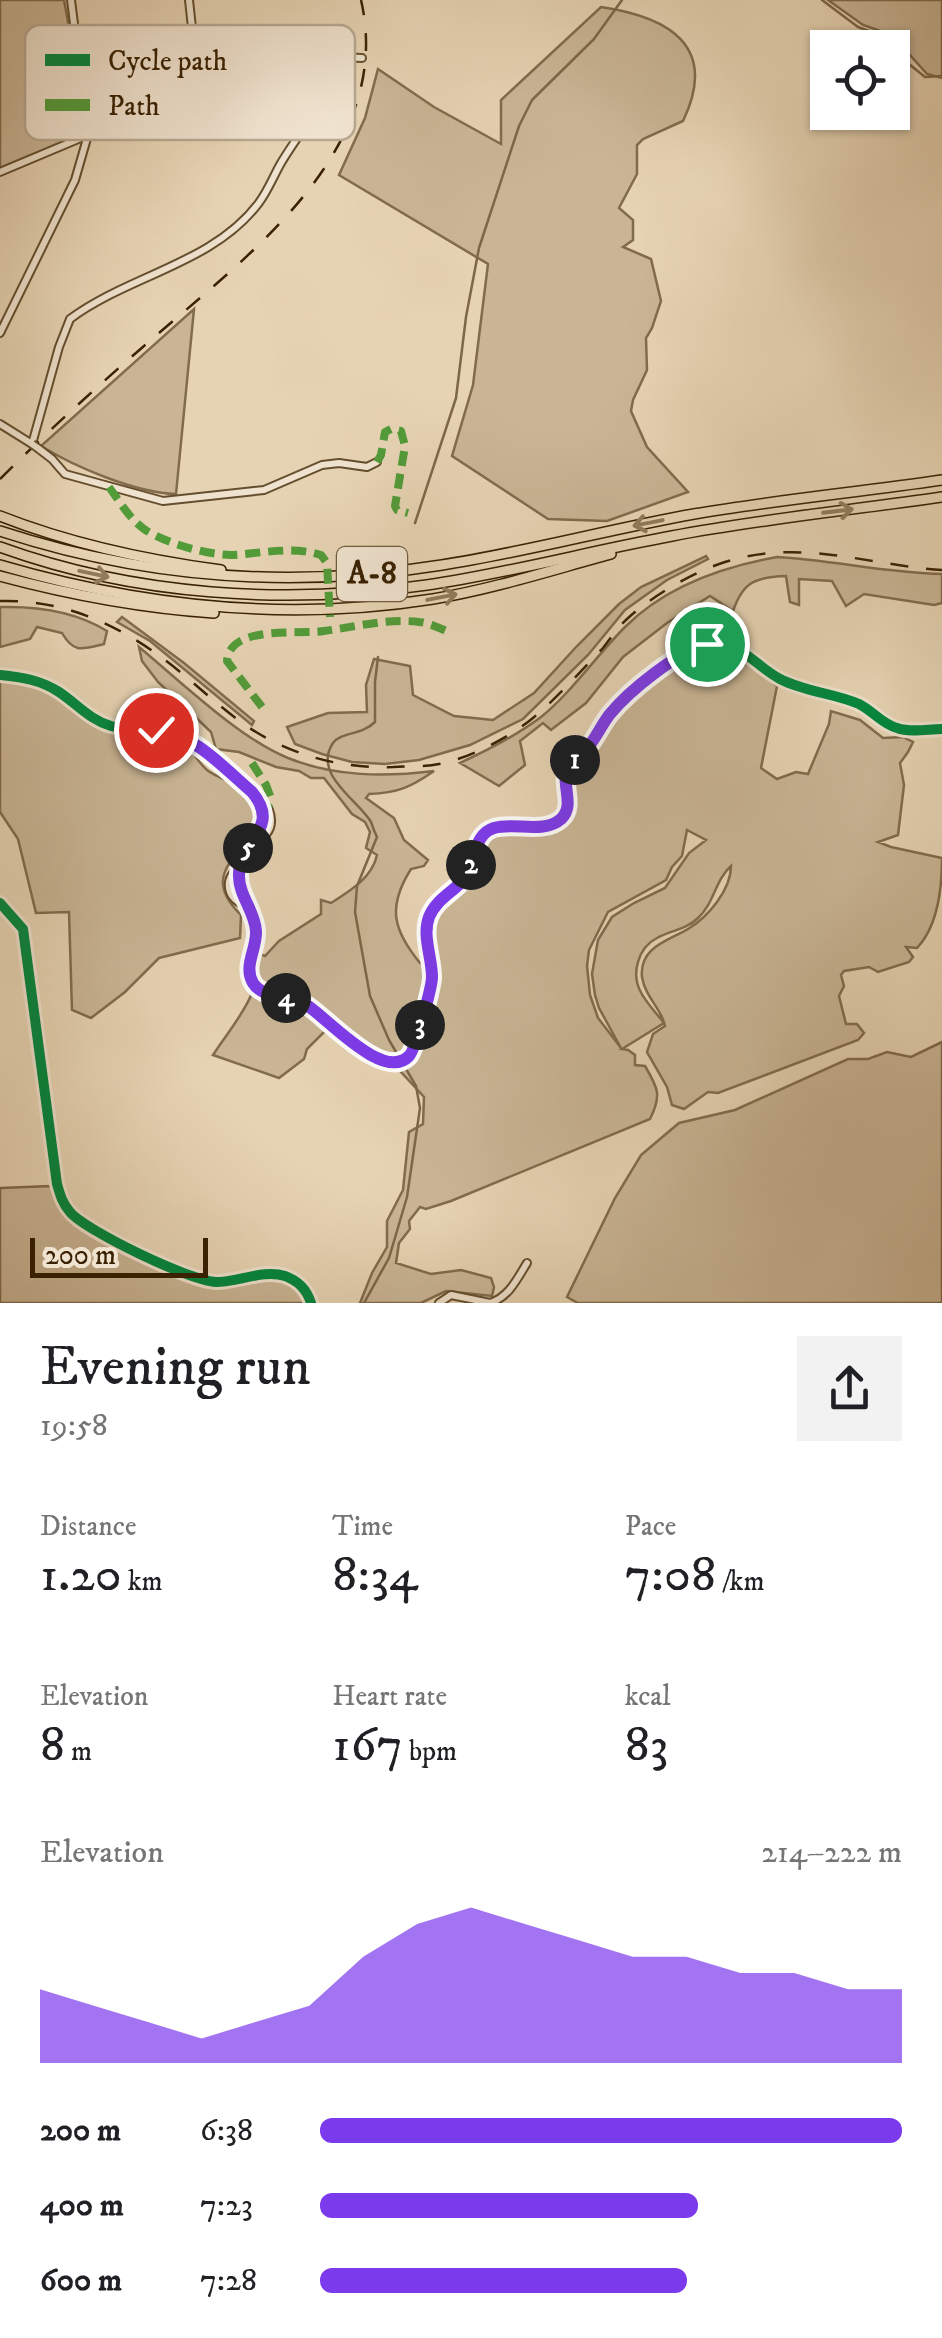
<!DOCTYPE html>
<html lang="en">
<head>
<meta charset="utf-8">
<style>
  :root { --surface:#fff; --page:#f2f2f2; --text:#202124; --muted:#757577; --accent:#7c3aed }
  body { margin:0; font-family:"IM FELL DW Pica",serif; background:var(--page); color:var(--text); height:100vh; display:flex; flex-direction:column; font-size:38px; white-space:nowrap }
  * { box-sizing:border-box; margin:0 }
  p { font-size:32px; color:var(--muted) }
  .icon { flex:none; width:55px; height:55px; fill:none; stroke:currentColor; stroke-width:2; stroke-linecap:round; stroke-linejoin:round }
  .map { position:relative; height:1303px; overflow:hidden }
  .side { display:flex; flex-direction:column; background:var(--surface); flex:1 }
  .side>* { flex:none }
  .fabs { position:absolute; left:810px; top:30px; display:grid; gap:20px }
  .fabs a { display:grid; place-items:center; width:100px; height:100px; border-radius:0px; background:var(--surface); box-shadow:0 2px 8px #0004; font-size:50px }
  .scale { position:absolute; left:30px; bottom:25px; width:178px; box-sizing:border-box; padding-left:10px; border:5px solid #392102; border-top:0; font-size:28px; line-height:35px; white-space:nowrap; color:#392102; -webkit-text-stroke:8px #efe2ce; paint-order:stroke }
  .pin { position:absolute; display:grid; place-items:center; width:85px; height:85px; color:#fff; margin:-42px; border:5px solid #fff; border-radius:50%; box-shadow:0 2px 10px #0007 }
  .km { position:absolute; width:50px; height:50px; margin:-25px; border-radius:50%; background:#222; color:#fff; font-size:28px; line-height:50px; text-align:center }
  .round { display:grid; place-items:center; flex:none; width:105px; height:105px; border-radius:0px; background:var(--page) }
  .summary { display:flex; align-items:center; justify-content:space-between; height:170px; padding:0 40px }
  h1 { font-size:55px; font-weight:600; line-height:75px }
  .metrics { display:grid; grid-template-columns:repeat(3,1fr); gap:15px; height:170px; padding:10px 40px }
  .metrics div { display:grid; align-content:center }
  .metrics b { font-size:50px; font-weight:600 }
  .metrics small { font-size:28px; font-weight:400 }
  .metrics p { font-size:28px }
  .chart { height:280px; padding:20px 40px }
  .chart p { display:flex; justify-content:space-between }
  .chart svg { width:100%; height:180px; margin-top:10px; fill:var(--accent); opacity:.7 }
  ul { padding:0 40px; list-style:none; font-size:32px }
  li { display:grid; grid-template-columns:160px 120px 1fr; align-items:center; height:75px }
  li i { height:25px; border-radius:12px; background:var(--accent) }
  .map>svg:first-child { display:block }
  .green { fill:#c9b595; stroke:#816b4c; stroke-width:2.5; fill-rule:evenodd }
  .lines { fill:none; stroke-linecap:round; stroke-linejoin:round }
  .stream { stroke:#7d6748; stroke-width:2.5 }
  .minor-casing { stroke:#644e2e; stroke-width:10 }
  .highway-casing { stroke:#392102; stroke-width:12 }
  .minor { stroke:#efe2ce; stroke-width:6 }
  .highway { stroke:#e6d3b3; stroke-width:9 }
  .rail { stroke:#392102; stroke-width:2.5; stroke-dasharray:18 18; stroke-linecap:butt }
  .minor-bridge-casing { stroke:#644e2e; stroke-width:10; stroke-linecap:butt }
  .minor-bridge { stroke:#efe2ce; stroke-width:6 }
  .quiet { stroke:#529b39; stroke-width:8; stroke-dasharray:15 8; stroke-linecap:butt }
  .cycleway-casing { stroke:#efe2ce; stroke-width:16 }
  .cycleway { stroke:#00873e; stroke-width:10 }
  .oneway { stroke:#907a5a }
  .route-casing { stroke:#fff; stroke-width:20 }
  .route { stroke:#7c3aed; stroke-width:12 }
  .labels { text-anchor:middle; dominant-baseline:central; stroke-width:10; stroke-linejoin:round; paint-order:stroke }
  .shield { fill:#efe2ce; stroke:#705b3f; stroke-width:2.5 }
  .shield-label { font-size:32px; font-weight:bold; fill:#392102 }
  .key { fill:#efe2ce; stroke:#b8a891; stroke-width:2.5 }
  .key-label { font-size:28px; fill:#392102 }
</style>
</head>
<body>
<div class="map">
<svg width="942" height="1303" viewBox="0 0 942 1303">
  <rect width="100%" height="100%" fill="#e6d3b3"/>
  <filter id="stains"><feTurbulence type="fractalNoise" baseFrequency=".002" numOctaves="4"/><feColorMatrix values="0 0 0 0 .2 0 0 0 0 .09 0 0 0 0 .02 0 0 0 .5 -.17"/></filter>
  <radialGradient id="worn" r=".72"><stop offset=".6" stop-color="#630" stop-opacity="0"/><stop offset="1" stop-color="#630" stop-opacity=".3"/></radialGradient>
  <!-- green -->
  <g class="green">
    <path d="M0,0H64L75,60L37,47L28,84L36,98L55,102L80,94L85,132L0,170Z"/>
    <path d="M828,0H942V78L927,74L892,35L863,25Z"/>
    <path d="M601,7C669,17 719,46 683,121L643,139L637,145V174L619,208L633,220V240L623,247L651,259L661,301L652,328L646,338L647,370L633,400L631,411L647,447L688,492L607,521L548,519L452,456L473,385L488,264L339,175L365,118L378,69L434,107L501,144V100Z"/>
    <path d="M194,309L176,494C136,493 75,467 41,446Z"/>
    <path d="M706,556L708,559L667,580L625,610L588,655L523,719L470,745L419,760L385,764L352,762L322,754L295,744L287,727L328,713L367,712L366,685L374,659L410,666L413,695L454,716L493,720L534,693L577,646L619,604L641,587Z"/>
    <path d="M777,557C832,560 887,573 942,574V603L934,605L864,594L846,606L832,581L799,579V605L790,602L786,576C755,577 743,582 733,611L710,596L667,623L623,657L586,703L551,730L543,723L520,741L525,765L499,786L460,763C488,750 516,736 541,717C570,694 598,654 625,627C666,586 721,567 777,557Z"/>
    <path d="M0,607C38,606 75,611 107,631L104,644C83,649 74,654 62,633L37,627L30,639L0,647Z"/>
    <path d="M122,617L184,663L254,721L252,725L150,641L117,622Z"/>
    <path d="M139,647C180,681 240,739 288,758C335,777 385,777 434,771C411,787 398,793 369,794L366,798L394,818L404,840L428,860L424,866L411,869C387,907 393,930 420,963L436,962L434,931L437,915L455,896L473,881L486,838L499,831L551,830L567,822L573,809L572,772L596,747L606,729L623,710L675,665L697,652L722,649L746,659L777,686L761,768L777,779L796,772L808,774L829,724L831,711L860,720L883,738L903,737L913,742L908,752L900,763L904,785L898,835L878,842L891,847L942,858C942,887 938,926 917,948L906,947L913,957L909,962L878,972L869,967L844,971L841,975L844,986L839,996L846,1024H857L864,1033L858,1040L718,1093L708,1092L684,1109L672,1105L667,1087L647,1052L653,1034L665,1026C662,1009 645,997 642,977C639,947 668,941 688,929C708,917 731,890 731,866C715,880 714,904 698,918C686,930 671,930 657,938C647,943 641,951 638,962C630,988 649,1004 664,1023L622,1049L628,1050L635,1055V1065L645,1066C658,1088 662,1095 650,1119L451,1201L426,1209L420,1207L409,1221L410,1229L399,1243L396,1263L431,1274L461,1270L491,1278L494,1287L492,1296L446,1291L421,1303H360L372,1273L387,1247V1221L403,1190L409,1132L423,1124L424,1097L389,1059L353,1040L336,1025L323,1033L307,1049L304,1059L279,1078L213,1055C225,1036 244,1014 252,993C257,979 251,967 256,953L265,956L279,941L321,914V900L331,903C350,891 372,878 377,855L366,848L370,832L365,822L352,814L324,778H311L299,771L276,767L239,752L216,749L211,732L158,682L142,661ZM687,830L706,840L689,853L665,888L634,903L612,917L598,940L592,974L595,995L599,1008L621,1048L598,1018L590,995L587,966L589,950L608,912L666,880L672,867L682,856Z"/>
    <path d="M0,679C16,680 31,681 46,689C65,698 79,715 97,725C119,736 144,730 167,735C191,740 192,757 207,770C221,781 242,782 252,800C255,806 256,815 256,823C239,860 200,875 241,915L240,938L159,958L125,992L91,1018L72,1010L69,912L36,913L18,839L0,812Z"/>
    <path d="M942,1042V1303H578L567,1297L615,1198L641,1155L679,1123L735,1110L848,1059H868L887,1052L911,1057Z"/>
    <path d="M51,1186C57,1205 66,1216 82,1227L196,1282C204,1283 212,1285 220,1284C253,1282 290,1263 306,1303H0V1188Z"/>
  </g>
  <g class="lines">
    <!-- stream -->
    <g class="stream">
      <path d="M822,0L858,27L888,38L909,64L925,77L942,76"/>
      <path d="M415,523L456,398L466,317L479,248L519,126L532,100L594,39L622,0"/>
      <path d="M364,1303L389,1258L407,1197L420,1108L416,1086L389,1040L370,996L355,912L357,886L377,837C376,835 372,825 371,822C358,800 312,774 333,743C341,732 362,735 375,722V682L378,657"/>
    </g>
    <defs>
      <g id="minor">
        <path d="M0,172L88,135L124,129L147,120L197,113L200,102L189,0"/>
        <path d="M0,333L75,180L88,135L71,0"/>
        <path d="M0,424L32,444L59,347L70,319C129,275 212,264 258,204C268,191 273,177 281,163C292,144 313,118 320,97C323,87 322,69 332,62C339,56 353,58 362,58"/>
        <path d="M39,449L52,459L65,474L163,501L264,490L322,465L339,463L367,467L377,462"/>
        <path d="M0,675C21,677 41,680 59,692C77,704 90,720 111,726C134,732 158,726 181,735C198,745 253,787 260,804C270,827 250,838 242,858C232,886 254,903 256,930C258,951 237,978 263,992C276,999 293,997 306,1005C329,1019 372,1070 401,1062C406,1060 409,1057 412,1053C415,1048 432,987 432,980C433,960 423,941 428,920C434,899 456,892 466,875C475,861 474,837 490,829C511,819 546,837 563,817C574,804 562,788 566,773C570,761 583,754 590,744C598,734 602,722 611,713C628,693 676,652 701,645C737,635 752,664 780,679C805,692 834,693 859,704C873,711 882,724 897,728C911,733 928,729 942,729"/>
        <path d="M252,844C268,837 275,827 269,810L261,805"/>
        <path d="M239,867C223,880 226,899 247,906"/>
        <path d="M0,903L23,929L57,1184C60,1194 62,1203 70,1212C86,1231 190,1281 216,1282C238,1282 264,1269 285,1276C299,1281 307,1290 311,1303"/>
        <path d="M439,1303L451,1295L490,1303C509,1297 517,1279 527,1263"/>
      </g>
      <g id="highway">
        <path d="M0,516C71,544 146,560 221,570"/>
        <path d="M0,531C143,578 293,589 442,565C526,552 610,529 694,514C776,500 860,492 942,480"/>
        <path d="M0,547C135,596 285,605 427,585C509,573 590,551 672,536C761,519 852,510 942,497"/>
        <path d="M0,565C140,606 287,622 433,599C493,589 552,570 611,554"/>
        <path d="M0,576C71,595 141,608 214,613"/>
      </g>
    </defs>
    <!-- minor casing -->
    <use href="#minor" class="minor-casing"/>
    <!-- highway casing -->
    <use href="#highway" class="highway-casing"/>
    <!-- minor -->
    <use href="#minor" class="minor"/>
    <!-- highway -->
    <use href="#highway" class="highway"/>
    <!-- rail -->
    <g class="rail">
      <path d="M0,479C49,430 100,384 152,339C250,254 395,148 361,0"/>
      <path d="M0,601C71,599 132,631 185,676C208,695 230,716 256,732C297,757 346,769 393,767C408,766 425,767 439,764C468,759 510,737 533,718C557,698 582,670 603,648C611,638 618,627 627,619C652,596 693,572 725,562C802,538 866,565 942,570"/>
    </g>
    <defs>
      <path id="minor-bridge" d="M32,444L39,449"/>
    </defs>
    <!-- minor-bridge casing -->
    <use href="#minor-bridge" class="minor-bridge-casing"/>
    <!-- minor-bridge -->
    <use href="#minor-bridge" class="minor-bridge"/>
    <!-- quiet -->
    <g class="quiet">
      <path d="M377,462L381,455L385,432L391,429L401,431L405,446L395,506L397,510L408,513"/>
      <path d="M109,487C120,502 129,518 144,529C164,543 211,556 234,555C262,553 294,546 321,555L327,563L330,617"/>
      <path d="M262,707L227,661C230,624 300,635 324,631C355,627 388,618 419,622C429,623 439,628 449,632"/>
      <path d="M252,763L266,785L272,801L267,807"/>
    </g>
    <defs>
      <g id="cycleway">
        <path d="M0,675C21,677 41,680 59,692C77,704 90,720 111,726C134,732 158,726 181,735C198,745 253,787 260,804C270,827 250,838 242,858C232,886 254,903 256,930C258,951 237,978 263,992C276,999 293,997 306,1005C329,1019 372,1070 401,1062C406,1060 409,1057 412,1053C415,1048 432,987 432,980C433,960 423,941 428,920C434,899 456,892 466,875C475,861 474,837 490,829C511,819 546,837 563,817C574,804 562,788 566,773C570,761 583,754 590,744C598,734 602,722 611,713C628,693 676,652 701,645C737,635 752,664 780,679C805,692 834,693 859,704C873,711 882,724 897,728C911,733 928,729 942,729"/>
        <path d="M0,903L23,929L57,1184C60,1194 62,1203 70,1212C86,1231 190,1281 216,1282C238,1282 264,1269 285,1276C299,1281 307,1290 311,1303"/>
      </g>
    </defs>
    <!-- cycleway casing -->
    <use href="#cycleway" class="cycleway-casing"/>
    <!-- cycleway -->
    <use href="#cycleway" class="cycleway"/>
  </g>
  <!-- one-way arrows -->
  <defs><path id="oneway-shaft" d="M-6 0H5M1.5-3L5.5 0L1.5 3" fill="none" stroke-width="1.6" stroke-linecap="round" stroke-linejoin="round" transform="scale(2.5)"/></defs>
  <g class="oneway">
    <use href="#oneway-shaft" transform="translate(838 511) rotate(-7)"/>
    <use href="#oneway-shaft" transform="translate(648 523) rotate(169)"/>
    <use href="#oneway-shaft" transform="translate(94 574) rotate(12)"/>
    <use href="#oneway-shaft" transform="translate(442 597) rotate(-11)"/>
  </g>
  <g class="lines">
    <defs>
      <path id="route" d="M156,730C193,733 224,768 252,792C282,828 240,840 239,874C238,895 255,911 256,931C257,949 243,966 253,983C264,1000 292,996 308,1006C329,1020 384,1082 409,1056C415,1051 432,986 432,977C432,957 422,936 429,917C436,899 454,892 465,878C476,862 473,834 494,828C515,822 544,834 561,819C576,805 560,784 568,768C573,759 582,753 589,746C597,736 602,724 610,714C629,691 678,651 707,644"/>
    </defs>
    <!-- route casing -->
    <use href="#route" class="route-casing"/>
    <!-- route -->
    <use href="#route" class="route"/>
  </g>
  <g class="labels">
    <!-- shield labels -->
    <rect class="shield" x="337" y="547" width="70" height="54" rx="8"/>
    <g class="shield-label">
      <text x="372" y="574">A-8</text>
    </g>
  </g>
  <!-- legend -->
  <rect x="25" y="25" width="330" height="115" rx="15" class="key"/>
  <rect x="45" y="54" width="45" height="12" fill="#00873e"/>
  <rect x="45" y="99" width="45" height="12" fill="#529b39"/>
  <g class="key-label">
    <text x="108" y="70">Cycle path</text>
    <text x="108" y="115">Path</text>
  </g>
  <rect width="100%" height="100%" filter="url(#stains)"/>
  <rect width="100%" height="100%" fill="url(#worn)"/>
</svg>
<div class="fabs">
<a><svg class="icon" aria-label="locate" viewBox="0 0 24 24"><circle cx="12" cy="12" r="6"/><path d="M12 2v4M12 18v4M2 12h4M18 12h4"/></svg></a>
</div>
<div class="scale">200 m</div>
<div class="pin" style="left:707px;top:644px;background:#1e9e55"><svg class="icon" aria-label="arrive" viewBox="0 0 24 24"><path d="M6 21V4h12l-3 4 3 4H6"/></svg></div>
<div class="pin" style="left:156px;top:730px;background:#d93025"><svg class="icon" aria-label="check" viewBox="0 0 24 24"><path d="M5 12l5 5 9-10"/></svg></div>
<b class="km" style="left:575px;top:760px">1</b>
<b class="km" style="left:471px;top:865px">2</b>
<b class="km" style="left:420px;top:1025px">3</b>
<b class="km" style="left:286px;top:998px">4</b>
<b class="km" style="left:248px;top:848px">5</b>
</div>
<section class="side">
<div class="summary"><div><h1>Evening run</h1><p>19:58</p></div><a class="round"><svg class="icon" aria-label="share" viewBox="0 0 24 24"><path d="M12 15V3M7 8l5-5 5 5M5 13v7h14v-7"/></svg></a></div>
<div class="metrics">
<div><p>Distance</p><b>1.20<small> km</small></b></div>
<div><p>Time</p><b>8:34</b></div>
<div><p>Pace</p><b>7:08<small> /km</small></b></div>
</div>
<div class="metrics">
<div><p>Elevation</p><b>8<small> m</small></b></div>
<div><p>Heart rate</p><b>167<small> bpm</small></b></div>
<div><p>kcal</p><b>83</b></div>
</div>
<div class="chart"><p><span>Elevation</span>214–222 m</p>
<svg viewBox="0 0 160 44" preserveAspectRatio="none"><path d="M0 44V26L10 30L20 34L30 38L40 34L50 30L60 18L70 10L80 6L90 10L100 14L110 18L120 18L130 22L140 22L150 26L160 26V44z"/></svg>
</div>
<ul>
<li><b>200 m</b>6:38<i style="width:100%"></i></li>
<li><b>400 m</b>7:23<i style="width:65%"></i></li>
<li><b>600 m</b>7:28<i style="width:63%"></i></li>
</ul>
</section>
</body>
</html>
